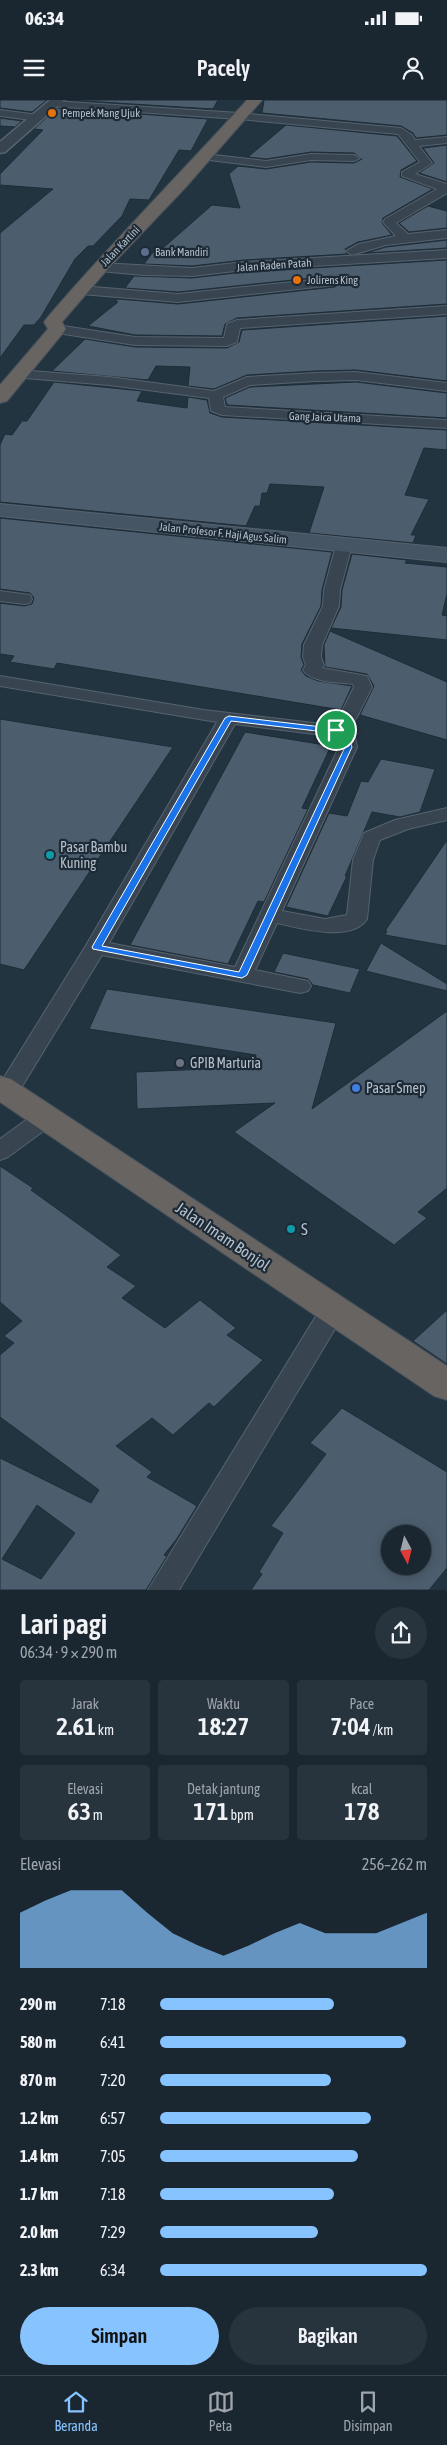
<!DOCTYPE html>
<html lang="id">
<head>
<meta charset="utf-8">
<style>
  :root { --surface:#1a2731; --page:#27333d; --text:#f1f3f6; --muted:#9fa5ab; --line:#38444d; --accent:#86c3ff }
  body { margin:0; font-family:"Asap Condensed",sans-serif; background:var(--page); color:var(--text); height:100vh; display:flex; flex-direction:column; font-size:19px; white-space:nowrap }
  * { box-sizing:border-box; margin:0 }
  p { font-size:16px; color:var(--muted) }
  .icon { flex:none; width:28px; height:28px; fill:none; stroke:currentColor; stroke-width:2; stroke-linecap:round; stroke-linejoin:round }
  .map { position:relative; height:1490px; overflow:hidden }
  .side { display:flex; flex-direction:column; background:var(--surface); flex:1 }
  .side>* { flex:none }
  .needle { width:32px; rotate:173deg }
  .controls { position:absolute; left:381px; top:1425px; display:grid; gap:10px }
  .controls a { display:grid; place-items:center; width:50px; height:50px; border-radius:50%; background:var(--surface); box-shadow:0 2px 12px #0003,0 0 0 1px var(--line); font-size:25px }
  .pin { position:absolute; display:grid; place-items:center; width:42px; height:42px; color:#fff; margin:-21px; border:2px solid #fff; border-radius:50%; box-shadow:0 1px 5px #0007 }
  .round { display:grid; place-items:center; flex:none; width:52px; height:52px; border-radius:26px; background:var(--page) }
  .head { display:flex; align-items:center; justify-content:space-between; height:85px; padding:0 20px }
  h1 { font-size:28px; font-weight:600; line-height:38px }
  .metrics { display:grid; grid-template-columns:repeat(3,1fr); gap:8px; height:85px; padding:5px 20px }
  .metrics div { display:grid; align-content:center; border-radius:5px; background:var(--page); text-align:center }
  .metrics b { font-size:25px; font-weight:600 }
  .metrics small { font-size:14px; font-weight:400 }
  .metrics p { font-size:14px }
  .chart { height:140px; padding:10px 20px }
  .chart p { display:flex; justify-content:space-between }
  .chart svg { width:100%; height:90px; margin-top:5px; fill:var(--accent); opacity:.7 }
  .button { display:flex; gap:10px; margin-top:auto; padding:10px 20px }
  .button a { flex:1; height:58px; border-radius:30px; background:var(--accent); color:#111; font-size:20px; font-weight:600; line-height:58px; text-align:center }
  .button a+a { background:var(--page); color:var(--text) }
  ul { padding:0 20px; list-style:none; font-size:16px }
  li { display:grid; grid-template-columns:80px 60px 1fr; align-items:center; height:38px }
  li i { height:12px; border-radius:6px; background:var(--accent) }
  .status { display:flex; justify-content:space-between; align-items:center; height:35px; padding:0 25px; background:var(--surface); direction:ltr }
  .status svg { height:14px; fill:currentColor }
  header { display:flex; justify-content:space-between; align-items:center; height:65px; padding:0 20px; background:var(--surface); font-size:22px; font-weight:600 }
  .dock { display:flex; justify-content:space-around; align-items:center; height:70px; border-top:1px solid var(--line); background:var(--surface); font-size:14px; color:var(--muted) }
  .dock a { display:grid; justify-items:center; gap:2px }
  .dock .selected { color:var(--accent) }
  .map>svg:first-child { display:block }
  .building { fill:#4c5d6d; stroke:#1f2c38; fill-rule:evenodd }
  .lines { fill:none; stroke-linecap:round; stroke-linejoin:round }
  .minor-casing { stroke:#56636e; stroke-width:2 }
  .tertiary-casing { stroke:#56636e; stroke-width:3 }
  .secondary-casing { stroke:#56636e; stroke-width:2 }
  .trunk-casing { stroke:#43505b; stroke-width:2 }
  .minor { fill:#384551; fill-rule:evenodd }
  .tertiary { fill:#384551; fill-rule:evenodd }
  .secondary { fill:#455564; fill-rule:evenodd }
  .trunk { fill:#676462; fill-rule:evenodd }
  .route { fill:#1a73e8; stroke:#fff; fill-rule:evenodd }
  .food-dot { fill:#e8710a; stroke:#1d2a36; stroke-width:2 }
  .service-dot { fill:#5c6f8a; stroke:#1d2a36; stroke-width:2 }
  .culture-dot { fill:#0f9aa8; stroke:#1d2a36; stroke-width:2 }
  .worship-dot { fill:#6b7280; stroke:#1d2a36; stroke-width:2 }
  .shop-dot { fill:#3f7fe0; stroke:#1d2a36; stroke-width:2 }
  .labels { text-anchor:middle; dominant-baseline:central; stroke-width:4.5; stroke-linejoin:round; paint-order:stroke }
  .far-poi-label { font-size:11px; fill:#b4c0cb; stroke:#1d2a36; text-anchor:start }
  .far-street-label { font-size:11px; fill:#b4c0cb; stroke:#1d2a36 }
  .poi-label { font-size:14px; fill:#b4c0cb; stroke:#1d2a36; text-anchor:start }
  .near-poi-label { font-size:16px; fill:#b4c0cb; stroke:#1d2a36; text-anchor:start }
  .near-street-label { font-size:16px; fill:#b4c0cb; stroke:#1d2a36 }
</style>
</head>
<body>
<div class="status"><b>06:34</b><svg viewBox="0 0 49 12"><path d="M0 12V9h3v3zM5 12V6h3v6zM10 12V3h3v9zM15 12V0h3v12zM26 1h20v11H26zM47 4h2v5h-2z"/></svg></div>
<header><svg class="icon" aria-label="menu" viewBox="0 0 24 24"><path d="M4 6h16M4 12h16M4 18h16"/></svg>Pacely<svg class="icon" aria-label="person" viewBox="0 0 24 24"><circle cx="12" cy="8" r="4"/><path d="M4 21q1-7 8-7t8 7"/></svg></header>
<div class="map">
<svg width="447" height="1490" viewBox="0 0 447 1490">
  <rect width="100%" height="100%" fill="#233441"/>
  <!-- building -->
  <g class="building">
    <path d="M0,0H47L32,12L0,8Z"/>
    <path d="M68,0H218L213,9Z"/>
    <path d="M264,0H447V35L416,38L413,33L401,26L262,13Z"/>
    <path d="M57,8L208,19L191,51L179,50L149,100L130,99L122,116L93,146H88L75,159L41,217L34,225H24L0,258V133L53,89L0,85V74L43,30L34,29Z"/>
    <path d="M0,18L22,21L15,27L0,26Z"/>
    <path d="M286,25L397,36L417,61L401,70L400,77L433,89L383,118L382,123L392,135L358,142L345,149L347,154L244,160L192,166L144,164L157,147L163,148L212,105L240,108L229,74L238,66L266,69L311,62L354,63L362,59L354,53L311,52L266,59L248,57Z"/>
    <path d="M447,45V82L419,73L434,63L423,48Z"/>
    <path d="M428,106L447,111V128L409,132L399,123Z"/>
    <path d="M447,140V148L366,153L386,147Z"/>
    <path d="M447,160V204L237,218L225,224L222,236L135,235L88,226L118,202L115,201L118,199L178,204L335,187L339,182L331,176L178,192L125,188L134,176L192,178L244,172Z"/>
    <path d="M447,216V281L356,270L315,271L247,275L214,289L188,286L190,267L156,266L148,280L52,271L85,239L135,247L227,248L239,242L242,230Z"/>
    <path d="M54,282L142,291L137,301L187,308L188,297L207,300L210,313L222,317L447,330V350L424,348L405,395L429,399L411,435H416L413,443L309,433L324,387L270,384L267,393H262L260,406H255L246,426L0,402V345L5,334L12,335L22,321H27Z"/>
    <path d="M356,282L447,293V318L227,305L225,298L250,287Z"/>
    <path d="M0,418L332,452L322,490L321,506L302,544L301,557L304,565L301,570L306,576L318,581L352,586L341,610L57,563L54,569L10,562L14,556L0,554V503L24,506L32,504L34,498L30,493L0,489Z"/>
    <path d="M352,454L407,460L405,463L447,467V494L442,515L447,516V540L331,528L341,507L342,490Z"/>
    <path d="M330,531L447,582V640L360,615L374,586L367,574L325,567L324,545Z"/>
    <path d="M0,619L173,647L24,870L0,864Z"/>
    <path d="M245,632L331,646L302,708L308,709L264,802L258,801L228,864L130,845Z"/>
    <path d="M381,659L435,669L420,712L400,717L372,712L345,776H347L328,816L286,807L329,713L347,716L361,681L368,682Z"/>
    <path d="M447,740V846L385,835L387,831H385Z"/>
    <path d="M381,843L447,884V891L366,871Z"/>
    <path d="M283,853L360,869L350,893L313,885L308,879L274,872Z"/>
    <path d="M107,889L336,923L312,1009L447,911V1088L418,1112L427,1118L394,1145L234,1032L275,1003L137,1009L136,972L255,967L256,955L89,929Z"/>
    <path d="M0,1066L33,1088L31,1090L121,1155L107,1167L136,1186L122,1198L165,1228L200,1200L236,1228L227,1235L263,1260L214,1307L209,1303L173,1335L152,1318L116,1346L152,1372L147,1377L197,1406L176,1440L164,1455L167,1456L146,1490H0V1358L91,1403L99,1390L0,1317V1255L14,1243L4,1236L22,1221L0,1202ZM37,1405L75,1433L41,1479L2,1459Z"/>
    <path d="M447,1210V1264L413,1241Z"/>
    <path d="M342,1308L447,1372V1468L429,1490H251L262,1474L259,1472L283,1433L271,1426L326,1354L310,1343ZM390,1434H422V1466H390Z"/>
  </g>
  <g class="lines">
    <defs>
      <g id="minor">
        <path d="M54,1L239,13L401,28L412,35L415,40L447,37V43L419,46L432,63L415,74L447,84V93L396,123L408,134L447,130V138L386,145L352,155L346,151L359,144L396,136L383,122L385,119L437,89L402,76V72L420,62L398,34L239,19L50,6L49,4Z"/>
        <path d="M0,10L39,15L44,18L39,21L0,16Z"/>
        <path d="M205,54L266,61L311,54L354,55L360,58L354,61L311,60L266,67L201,59V55Z"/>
        <path d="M447,150V158L244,170L192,176L143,175L100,171L94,167L100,163L192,168L244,162Z"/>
        <path d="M331,178L337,182L335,185L178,202L81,194L75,190L81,186L178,194Z"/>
        <path d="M447,206V214L240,228L237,242L227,246L135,245L57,233L50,229L57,225L135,237L224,238L227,224L237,220Z"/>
        <path d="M18,270L109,277L214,291L247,277L315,273L356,272L447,283V291L356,280L315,281L250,285L223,297L225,307L447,320V328L222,315L211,311L209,298L109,285L13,277L11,274L13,271Z"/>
        <path d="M344,440L350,442L352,445L340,490L339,506L322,545L321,557L324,565L322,568L367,576L372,587L357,617L347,630L355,637L357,647L282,811L325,819L347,815L353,760L364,733L395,720L447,708V720L408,729L380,740L373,760L367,819C352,843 299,828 277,823L255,870L308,881L311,886L308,891L300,893L102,855L15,998L7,1000L0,998V984L85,847L217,622L0,586V576L204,610L331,625L340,615L354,587L353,584C339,582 312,583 303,570L306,565L303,557L304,545L323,506L324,490L336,445L338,442ZM235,624L331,636L337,640L339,647L235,867L109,843Z"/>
        <path d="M0,491L30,495L32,499L30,503L24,504L0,501Z"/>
        <path d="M45,1010L53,1012L57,1018L53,1024L8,1057L0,1060V1039L37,1012Z"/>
        <path d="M333,1200L342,1203L346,1210L342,1217L179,1490H148L324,1203Z"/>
      </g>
      <path id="tertiary" d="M50,0H64L5,52L0,53V42Z"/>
      <path id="secondary" d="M0,404L447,448V462L0,416Z"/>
      <g id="trunk">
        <path d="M247,0H262L185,88L106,171L62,222L66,229L63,233L7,301L0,303V285L48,229L44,222L47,218C111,143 181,73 247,0Z"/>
        <path d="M0,976L11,979L447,1266V1300L434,1296L0,1002Z"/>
      </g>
    </defs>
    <!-- minor casing -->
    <use href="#minor" class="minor-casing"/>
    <!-- tertiary casing -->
    <use href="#tertiary" class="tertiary-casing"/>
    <!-- secondary casing -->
    <use href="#secondary" class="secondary-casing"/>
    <!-- trunk casing -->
    <use href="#trunk" class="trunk-casing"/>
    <!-- minor -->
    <use href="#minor" class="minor"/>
    <!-- tertiary -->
    <use href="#tertiary" class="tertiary"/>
    <!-- secondary -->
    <use href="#secondary" class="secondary"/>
    <!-- trunk -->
    <use href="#trunk" class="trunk"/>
  </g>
  <!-- route -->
  <path class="route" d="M229,616L339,629L348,636L352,647L247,875L242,878L93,849L92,847L225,618ZM231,621L334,633L342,639L345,647L239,872L102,846Z"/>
  <!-- markers -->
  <g class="food-dot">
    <circle cx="52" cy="13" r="5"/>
    <circle cx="297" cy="180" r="5"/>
  </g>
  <circle class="service-dot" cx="145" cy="152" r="5"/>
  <g class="culture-dot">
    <circle cx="50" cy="755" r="5"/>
    <circle cx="291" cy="1129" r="5"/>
  </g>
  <circle class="worship-dot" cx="180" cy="963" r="5"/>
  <circle class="shop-dot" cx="356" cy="988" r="5"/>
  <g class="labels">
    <!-- far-poi labels -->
    <g class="far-poi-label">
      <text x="62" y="13">Pempek Mang Ujuk</text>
      <text x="155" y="152">Bank Mandiri</text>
      <text x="307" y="180">Jolirens King</text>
    </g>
    <!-- far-street labels -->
    <g class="far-street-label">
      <text transform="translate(120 146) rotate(-46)">Jalan Kartini</text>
      <text transform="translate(274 165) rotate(-4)">Jalan Raden Patah</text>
      <text transform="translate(325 317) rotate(2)">Gang Jaica Utama</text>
      <text transform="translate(223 433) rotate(6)">Jalan Profesor F. Haji Agus Salim</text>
    </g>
    <!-- poi labels -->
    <g class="poi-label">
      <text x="60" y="747">Pasar Bambu<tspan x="60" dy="16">Kuning</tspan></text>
      <text x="190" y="963">GPIB Marturia</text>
      <text x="366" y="988">Pasar Smep</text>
    </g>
    <!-- near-poi labels -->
    <g class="near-poi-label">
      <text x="301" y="1129">S</text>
    </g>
    <!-- near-street labels -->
    <g class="near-street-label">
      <text transform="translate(223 1136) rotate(34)">Jalan Imam Bonjol</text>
    </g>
  </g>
</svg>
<div class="controls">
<a><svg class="needle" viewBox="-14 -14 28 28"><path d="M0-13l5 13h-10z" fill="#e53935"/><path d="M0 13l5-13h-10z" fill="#9fa5ab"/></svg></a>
</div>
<div class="pin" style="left:336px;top:630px;background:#1e9e55"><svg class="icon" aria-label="arrive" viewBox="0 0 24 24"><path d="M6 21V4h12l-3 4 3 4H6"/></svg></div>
</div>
<section class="side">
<div class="head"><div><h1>Lari pagi</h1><p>06:34 · 9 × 290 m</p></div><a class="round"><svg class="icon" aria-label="share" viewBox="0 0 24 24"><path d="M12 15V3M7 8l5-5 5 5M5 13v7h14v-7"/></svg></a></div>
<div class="metrics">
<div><p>Jarak</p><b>2.61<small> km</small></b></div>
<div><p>Waktu</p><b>18:27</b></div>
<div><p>Pace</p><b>7:04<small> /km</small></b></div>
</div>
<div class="metrics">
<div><p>Elevasi</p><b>63<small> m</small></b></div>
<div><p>Detak jantung</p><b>171<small> bpm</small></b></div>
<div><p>kcal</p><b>178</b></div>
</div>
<div class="chart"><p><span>Elevasi</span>256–262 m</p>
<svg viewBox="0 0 160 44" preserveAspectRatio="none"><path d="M0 44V17L10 11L20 6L30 6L40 6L50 17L60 27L70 33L80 38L90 33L100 27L110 22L120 27L130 27L140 27L150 22L160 17V44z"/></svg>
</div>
<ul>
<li><b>290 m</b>7:18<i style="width:65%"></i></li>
<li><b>580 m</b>6:41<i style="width:92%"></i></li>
<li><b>870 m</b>7:20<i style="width:64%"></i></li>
<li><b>1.2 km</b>6:57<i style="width:79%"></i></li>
<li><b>1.4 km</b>7:05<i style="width:74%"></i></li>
<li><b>1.7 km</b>7:18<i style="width:65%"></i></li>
<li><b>2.0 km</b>7:29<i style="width:59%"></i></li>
<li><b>2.3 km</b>6:34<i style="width:100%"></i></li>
</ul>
<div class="button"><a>Simpan</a><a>Bagikan</a></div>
</section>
<nav class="dock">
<a class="selected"><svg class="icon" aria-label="home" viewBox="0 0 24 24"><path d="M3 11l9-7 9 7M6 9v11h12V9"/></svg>Beranda</a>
<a><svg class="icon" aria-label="map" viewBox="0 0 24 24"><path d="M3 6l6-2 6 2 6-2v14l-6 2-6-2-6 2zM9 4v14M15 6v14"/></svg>Peta</a>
<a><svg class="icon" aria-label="saved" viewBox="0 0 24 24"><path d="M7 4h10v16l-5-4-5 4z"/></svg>Disimpan</a>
</nav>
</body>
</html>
